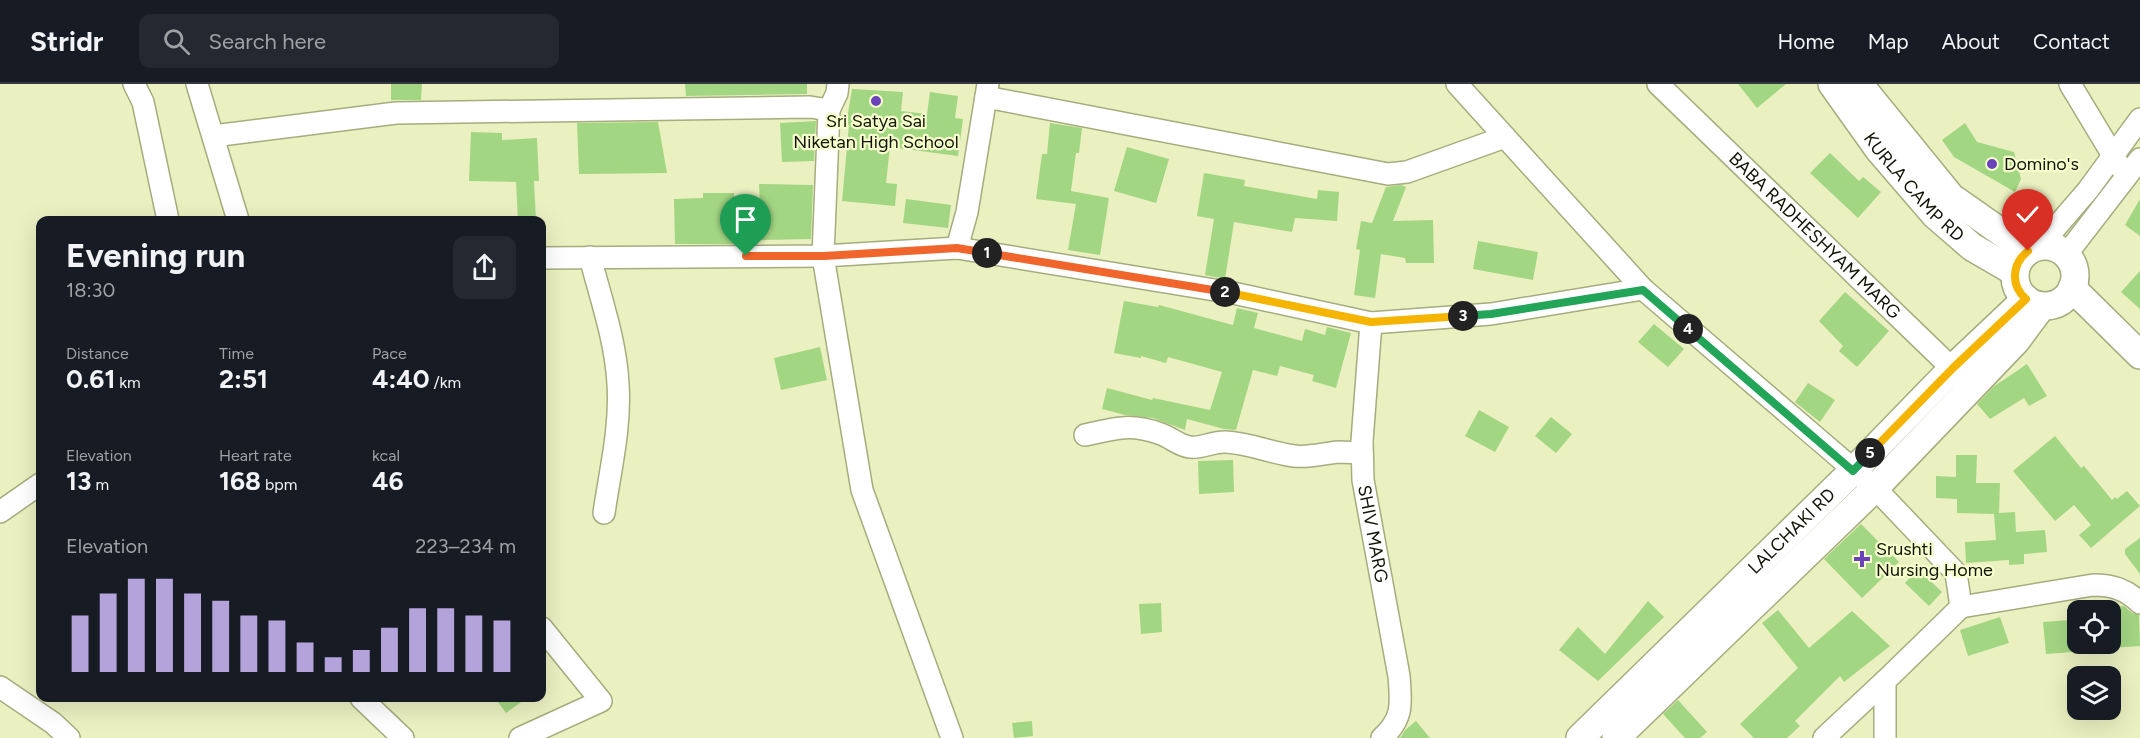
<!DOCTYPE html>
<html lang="en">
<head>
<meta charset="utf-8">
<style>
  :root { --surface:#171b24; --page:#242831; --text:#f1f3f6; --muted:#9ea1a6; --line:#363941; --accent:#b4a3db }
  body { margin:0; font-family:Figtree,sans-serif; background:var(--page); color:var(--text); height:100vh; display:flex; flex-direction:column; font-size:22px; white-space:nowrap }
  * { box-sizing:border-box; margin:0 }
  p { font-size:20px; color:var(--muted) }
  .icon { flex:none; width:33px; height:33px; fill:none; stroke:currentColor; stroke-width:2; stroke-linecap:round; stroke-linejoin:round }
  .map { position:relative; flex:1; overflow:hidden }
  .sheet { position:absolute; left:36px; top:132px; width:510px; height:486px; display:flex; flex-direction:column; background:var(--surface); border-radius:12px; box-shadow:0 6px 24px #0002 }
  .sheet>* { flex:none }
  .fabs { position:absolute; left:2067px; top:516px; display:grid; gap:12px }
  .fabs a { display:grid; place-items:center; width:54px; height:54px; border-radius:12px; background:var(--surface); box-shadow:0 6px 24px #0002; font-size:30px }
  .pin { position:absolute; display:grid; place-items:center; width:51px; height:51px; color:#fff; margin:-62px -26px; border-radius:50% 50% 50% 0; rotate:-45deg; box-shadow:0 0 6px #0007 }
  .pin .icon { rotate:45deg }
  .km { position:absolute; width:30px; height:30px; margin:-15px; border-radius:50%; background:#222; color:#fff; font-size:16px; line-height:30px; text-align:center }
  .round { display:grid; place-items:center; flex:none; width:63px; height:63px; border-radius:12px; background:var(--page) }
  .head { display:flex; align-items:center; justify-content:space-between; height:102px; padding:0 30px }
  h1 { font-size:33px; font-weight:700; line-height:45px }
  .metrics { display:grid; grid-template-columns:repeat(3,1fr); gap:9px; height:102px; padding:6px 30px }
  .metrics div { display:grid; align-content:center }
  .metrics b { font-size:26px; font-weight:700 }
  .metrics small { font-size:16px; font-weight:400 }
  .metrics p { font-size:16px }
  .chart { height:168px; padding:12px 30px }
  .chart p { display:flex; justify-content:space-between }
  .chart svg { width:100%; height:108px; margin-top:6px; stroke:var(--accent); stroke-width:6 }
  header { display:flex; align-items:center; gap:36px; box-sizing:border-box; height:84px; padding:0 30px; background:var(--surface); border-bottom:2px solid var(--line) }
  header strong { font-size:28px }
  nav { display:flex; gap:33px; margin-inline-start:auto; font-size:21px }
  .search { width:420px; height:54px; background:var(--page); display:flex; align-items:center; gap:15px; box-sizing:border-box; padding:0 21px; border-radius:12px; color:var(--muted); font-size:22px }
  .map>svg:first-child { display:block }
  .building { fill:#a3d683 }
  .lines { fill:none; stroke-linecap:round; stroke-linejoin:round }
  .minor-casing { stroke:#a5ac7d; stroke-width:24 }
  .major-casing { stroke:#a5ac7d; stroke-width:30 }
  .minor { stroke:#fff; stroke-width:21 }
  .major { stroke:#fff; stroke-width:27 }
  .split-1-casing { stroke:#fff; stroke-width:12 }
  .split-2-casing { stroke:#fff; stroke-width:12 }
  .split-3-casing { stroke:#fff; stroke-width:12 }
  .split-4-casing { stroke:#fff; stroke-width:12 }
  .split-5-casing { stroke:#fff; stroke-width:12 }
  .split-6-casing { stroke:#fff; stroke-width:12 }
  .split-1 { stroke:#f0652b; stroke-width:8 }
  .split-2 { stroke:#f0652b; stroke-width:8 }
  .split-3 { stroke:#f5b400; stroke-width:8 }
  .split-4 { stroke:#22a559; stroke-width:8 }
  .split-5 { stroke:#22a559; stroke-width:8 }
  .split-6 { stroke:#f5b400; stroke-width:8 }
  .poi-dot { fill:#6a42ba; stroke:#f7fecd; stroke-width:2 }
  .labels { text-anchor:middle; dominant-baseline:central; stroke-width:4.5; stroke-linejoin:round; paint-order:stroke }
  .poi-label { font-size:18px; fill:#111303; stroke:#f7fecd; text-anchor:start }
  .street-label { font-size:18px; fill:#111303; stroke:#f7fecd }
</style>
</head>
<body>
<header>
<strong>Stridr</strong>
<div class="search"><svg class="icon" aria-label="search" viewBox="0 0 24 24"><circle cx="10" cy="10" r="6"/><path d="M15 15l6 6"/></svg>Search here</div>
<nav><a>Home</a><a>Map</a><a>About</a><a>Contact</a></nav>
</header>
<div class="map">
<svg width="2140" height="654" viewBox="0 0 2140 654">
  <rect width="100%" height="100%" fill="#eaf0c0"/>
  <!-- building -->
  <g class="building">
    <path d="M391,0H422L421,16H391Z"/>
    <path d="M685,0H807V10L686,12Z"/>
    <path d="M1738,0H1786L1757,24Z"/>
    <path d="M852,5L903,8L901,27L927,30L930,8L958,12L955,34L963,35L958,72L890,63L886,99L897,100L895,122L842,117L849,41H846Z"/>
    <path d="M816,37L814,77L782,78L780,39Z"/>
    <path d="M658,38L667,89L579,90L577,39Z"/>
    <path d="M1050,39L1082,44L1079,69H1076L1071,107L1109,114L1100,171L1068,166L1076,120L1036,115L1042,70H1047Z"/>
    <path d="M1965,39L1977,58L2014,68L2021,95L2015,108L1954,73L1942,56Z"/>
    <path d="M471,48L502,49V56L537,54L539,97H534L536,136H518L516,98L469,97Z"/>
    <path d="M1127,63L1169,75L1156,119L1114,107Z"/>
    <path d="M1830,69L1859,97L1863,93L1881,108L1858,134L1810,89Z"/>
    <path d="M1204,89L1245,96L1244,102L1317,115L1318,106L1339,108L1337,137L1295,134L1292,148L1234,138L1225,195L1205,191L1214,135L1197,132Z"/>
    <path d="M759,100L813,101L811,155L761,156Z"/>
    <path d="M1401,101L1406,103L1393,137L1433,136L1434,179H1406L1405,174L1381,170L1375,214L1354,211L1360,166L1356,165L1361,137L1372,139L1386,103Z"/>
    <path d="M703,109H734V160H675L674,115L703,114Z"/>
    <path d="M906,115L951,121L948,144L903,139Z"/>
    <path d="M2140,115V152L2125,141Z"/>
    <path d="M1478,157L1538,168L1533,196L1473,185Z"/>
    <path d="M2140,187V225L2121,208Z"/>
    <path d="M1845,208L1889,247L1857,283L1839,267L1843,262L1819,237Z"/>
    <path d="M1124,217L1158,223L1159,221L1233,241L1237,224L1258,229L1254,244L1302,257L1305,245L1325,251L1327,243L1351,249L1336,304L1312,297L1314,291L1280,282L1277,292L1253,286L1236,346L1224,345L1187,335L1185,346L1153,334L1125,331L1102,325L1107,304L1152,316L1153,314L1210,326L1222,288L1168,273L1166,279L1141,272V274L1114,269Z"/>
    <path d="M1654,240L1684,265L1668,283L1638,258Z"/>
    <path d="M820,263L827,296L781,306L774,274Z"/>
    <path d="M2027,280L2047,312L2029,322L2024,314L1990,335L1977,320L1993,303Z"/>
    <path d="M1808,299L1835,316L1820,338L1795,318Z"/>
    <path d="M1479,326L1509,343L1495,368L1465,352Z"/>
    <path d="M1551,333L1572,350L1556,369L1535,352Z"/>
    <path d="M2055,352L2081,384L2084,382L2112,416L2115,413L2117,415L2127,407L2140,422L2091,464L2079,451L2091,441L2074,421L2055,437L2013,387Z"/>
    <path d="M1956,371H1977L1976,399H2000L1999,429L2015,428L2016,448L2045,446L2047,468L2024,470V480L2009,481V476L1966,479L1965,458L1996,456L1994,430L1957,429V415L1936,414V392L1956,393Z"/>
    <path d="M1233,376L1234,408L1199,410L1198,377Z"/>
    <path d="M1861,440L1899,478L1862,514L1824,475Z"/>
    <path d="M2140,454V490L2125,470V465Z"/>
    <path d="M1918,485L1942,508L1929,522L1905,499Z"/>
    <path d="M1648,517L1664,533L1598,597L1559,566L1578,543L1605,570Z"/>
    <path d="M1161,519L1162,548L1141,550L1139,520Z"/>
    <path d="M2124,522L2132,529L2139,531L2140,562L2110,564V523Z"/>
    <path d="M1778,526L1809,564L1852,527L1890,562L1844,598L1840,592L1795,637L1800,642L1787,654H1754L1740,640L1798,584L1762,539Z"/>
    <path d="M2000,533L2009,559L1968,572L1960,546Z"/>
    <path d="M2070,536L2073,568L2046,570L2043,538Z"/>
    <path d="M495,614H527L506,629Z"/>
    <path d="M1678,616L1707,648L1700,654H1685L1663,630Z"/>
    <path d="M1032,637L1033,652L1014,654L1012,639Z"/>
    <path d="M1416,637L1430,654H1400L1405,646Z"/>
  </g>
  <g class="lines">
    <defs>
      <g id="minor">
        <path d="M134,0L143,18L168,136"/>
        <path d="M197,0L238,136"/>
        <path d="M1457,0L1643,205L1875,404L1956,489L1961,523"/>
        <path id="s1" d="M1658,0L1962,294"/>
        <path d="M2070,0L2120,83"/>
        <path d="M986,13L1388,90L1407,88L1505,53"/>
        <path d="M213,52L396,29L810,23L829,26"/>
        <path d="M2039,163L2088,106L2140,35"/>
        <path d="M957,164L967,128L988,0"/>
        <path d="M2066,171L2140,75"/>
        <path d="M590,173C601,215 616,258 618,300C621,343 610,387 604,429"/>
        <path d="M542,174L823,172L829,26L837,9L838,0"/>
        <path id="s2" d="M1371,239L1362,357L1363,396L1399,592C1401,619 1404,634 1382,654"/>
        <path d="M1085,351C1115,344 1131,339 1161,350C1172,354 1179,362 1190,363C1200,365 1214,357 1226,358C1249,359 1271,369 1294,372C1310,374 1324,369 1339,368C1347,368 1355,369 1362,369"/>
        <path d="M0,428L40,400"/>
        <path d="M1961,523L2093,501C2112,501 2126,505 2140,519"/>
        <path d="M0,603L53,639L69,654"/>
        <path d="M361,614L403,654"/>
        <path d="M520,654L601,617L542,544"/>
        <path d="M952,654L862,406L823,172L957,164L1233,209L1371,239L1491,230L1643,205"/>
        <path d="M1824,654L1885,597"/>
        <path d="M1885,654V597L1961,523"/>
      </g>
      <g id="major">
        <path id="s3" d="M1832,0L1879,66L1935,131L1972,163L2015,188"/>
        <path d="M1859,0L1951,113L2028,167"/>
        <circle cx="2045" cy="192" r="30"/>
        <path d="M2072,204L2140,271"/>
        <path id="s4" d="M1580,654L1853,387L1953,284L2026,215"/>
        <path d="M1616,654L1875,404L2016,257L2042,222"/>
      </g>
    </defs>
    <!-- minor casing -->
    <use href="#minor" class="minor-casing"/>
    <!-- major casing -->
    <use href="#major" class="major-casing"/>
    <!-- minor -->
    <use href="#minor" class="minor"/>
    <!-- major -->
    <use href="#major" class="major"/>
  </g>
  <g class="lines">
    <defs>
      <path id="split-1" d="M746,172H824L957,164L987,169"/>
      <path id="split-2" d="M987,169L1225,208"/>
      <path id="split-3" d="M1225,208L1371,238L1463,232"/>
      <path id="split-4" d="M1463,232L1491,230L1643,206L1688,245"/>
      <path id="split-5" d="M1688,245L1853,387L1870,369"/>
      <path id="split-6" d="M1870,369L1953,284L2026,215C2010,201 2012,180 2028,167"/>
    </defs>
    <!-- split-1 casing -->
    <use href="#split-1" class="split-1-casing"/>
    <!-- split-2 casing -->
    <use href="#split-2" class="split-2-casing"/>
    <!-- split-3 casing -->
    <use href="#split-3" class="split-3-casing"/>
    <!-- split-4 casing -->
    <use href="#split-4" class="split-4-casing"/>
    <!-- split-5 casing -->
    <use href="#split-5" class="split-5-casing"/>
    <!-- split-6 casing -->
    <use href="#split-6" class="split-6-casing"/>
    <!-- split-1 -->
    <use href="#split-1" class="split-1"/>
    <!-- split-2 -->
    <use href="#split-2" class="split-2"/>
    <!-- split-3 -->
    <use href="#split-3" class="split-3"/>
    <!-- split-4 -->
    <use href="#split-4" class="split-4"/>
    <!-- split-5 -->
    <use href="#split-5" class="split-5"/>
    <!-- split-6 -->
    <use href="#split-6" class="split-6"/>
  </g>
  <!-- markers -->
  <g class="poi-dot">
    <circle cx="876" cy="17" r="6"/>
    <circle cx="1992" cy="80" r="6"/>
    <path d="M1859 466h6v6h6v6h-6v6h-6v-6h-6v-6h6z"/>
  </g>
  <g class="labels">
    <!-- poi labels -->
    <g class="poi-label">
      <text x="876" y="37" text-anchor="middle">Sri Satya Sai<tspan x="876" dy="21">Niketan High School</tspan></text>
      <text x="2004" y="80">Domino's</text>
      <text x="1876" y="465">Srushti<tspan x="1876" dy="21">Nursing Home</tspan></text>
    </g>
    <!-- street labels -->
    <g class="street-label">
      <text stroke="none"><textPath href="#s3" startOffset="132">KURLA CAMP RD</textPath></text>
      <text stroke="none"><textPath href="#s1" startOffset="218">BABA RADHESHYAM MARG</textPath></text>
      <text stroke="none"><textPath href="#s4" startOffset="296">LALCHAKI RD</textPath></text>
      <text stroke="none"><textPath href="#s2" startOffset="212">SHIV MARG</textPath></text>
    </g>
  </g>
</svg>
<div class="fabs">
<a><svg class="icon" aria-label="locate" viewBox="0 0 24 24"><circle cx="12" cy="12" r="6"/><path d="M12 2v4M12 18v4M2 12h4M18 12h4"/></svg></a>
<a><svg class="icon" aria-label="layers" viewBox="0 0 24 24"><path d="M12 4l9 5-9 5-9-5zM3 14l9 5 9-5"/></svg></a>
</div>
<div class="pin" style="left:746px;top:172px;background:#1e9e55"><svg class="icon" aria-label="arrive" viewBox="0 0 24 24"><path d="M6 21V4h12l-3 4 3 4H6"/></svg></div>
<div class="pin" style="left:2028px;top:167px;background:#d93025"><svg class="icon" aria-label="check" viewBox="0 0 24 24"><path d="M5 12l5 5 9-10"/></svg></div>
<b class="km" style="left:987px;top:169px">1</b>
<b class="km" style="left:1225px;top:208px">2</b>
<b class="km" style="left:1463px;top:232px">3</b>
<b class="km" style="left:1688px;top:245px">4</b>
<b class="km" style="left:1870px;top:369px">5</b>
<section class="sheet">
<div class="head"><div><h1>Evening run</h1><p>18:30</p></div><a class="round"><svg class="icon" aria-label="share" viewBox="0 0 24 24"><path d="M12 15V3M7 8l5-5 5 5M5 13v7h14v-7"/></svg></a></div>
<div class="metrics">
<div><p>Distance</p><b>0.61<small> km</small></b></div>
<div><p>Time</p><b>2:51</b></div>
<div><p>Pace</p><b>4:40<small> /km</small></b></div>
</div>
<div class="metrics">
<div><p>Elevation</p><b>13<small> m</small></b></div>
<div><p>Heart rate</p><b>168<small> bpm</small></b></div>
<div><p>kcal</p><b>46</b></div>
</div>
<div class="chart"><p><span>Elevation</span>223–234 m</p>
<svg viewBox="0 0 160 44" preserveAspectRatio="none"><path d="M5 44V21M15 44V12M25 44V6M35 44V6M45 44V12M55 44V15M65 44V21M75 44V23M85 44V32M95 44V38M105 44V35M115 44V26M125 44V18M135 44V18M145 44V21M155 44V23"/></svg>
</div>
</section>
</div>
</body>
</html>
